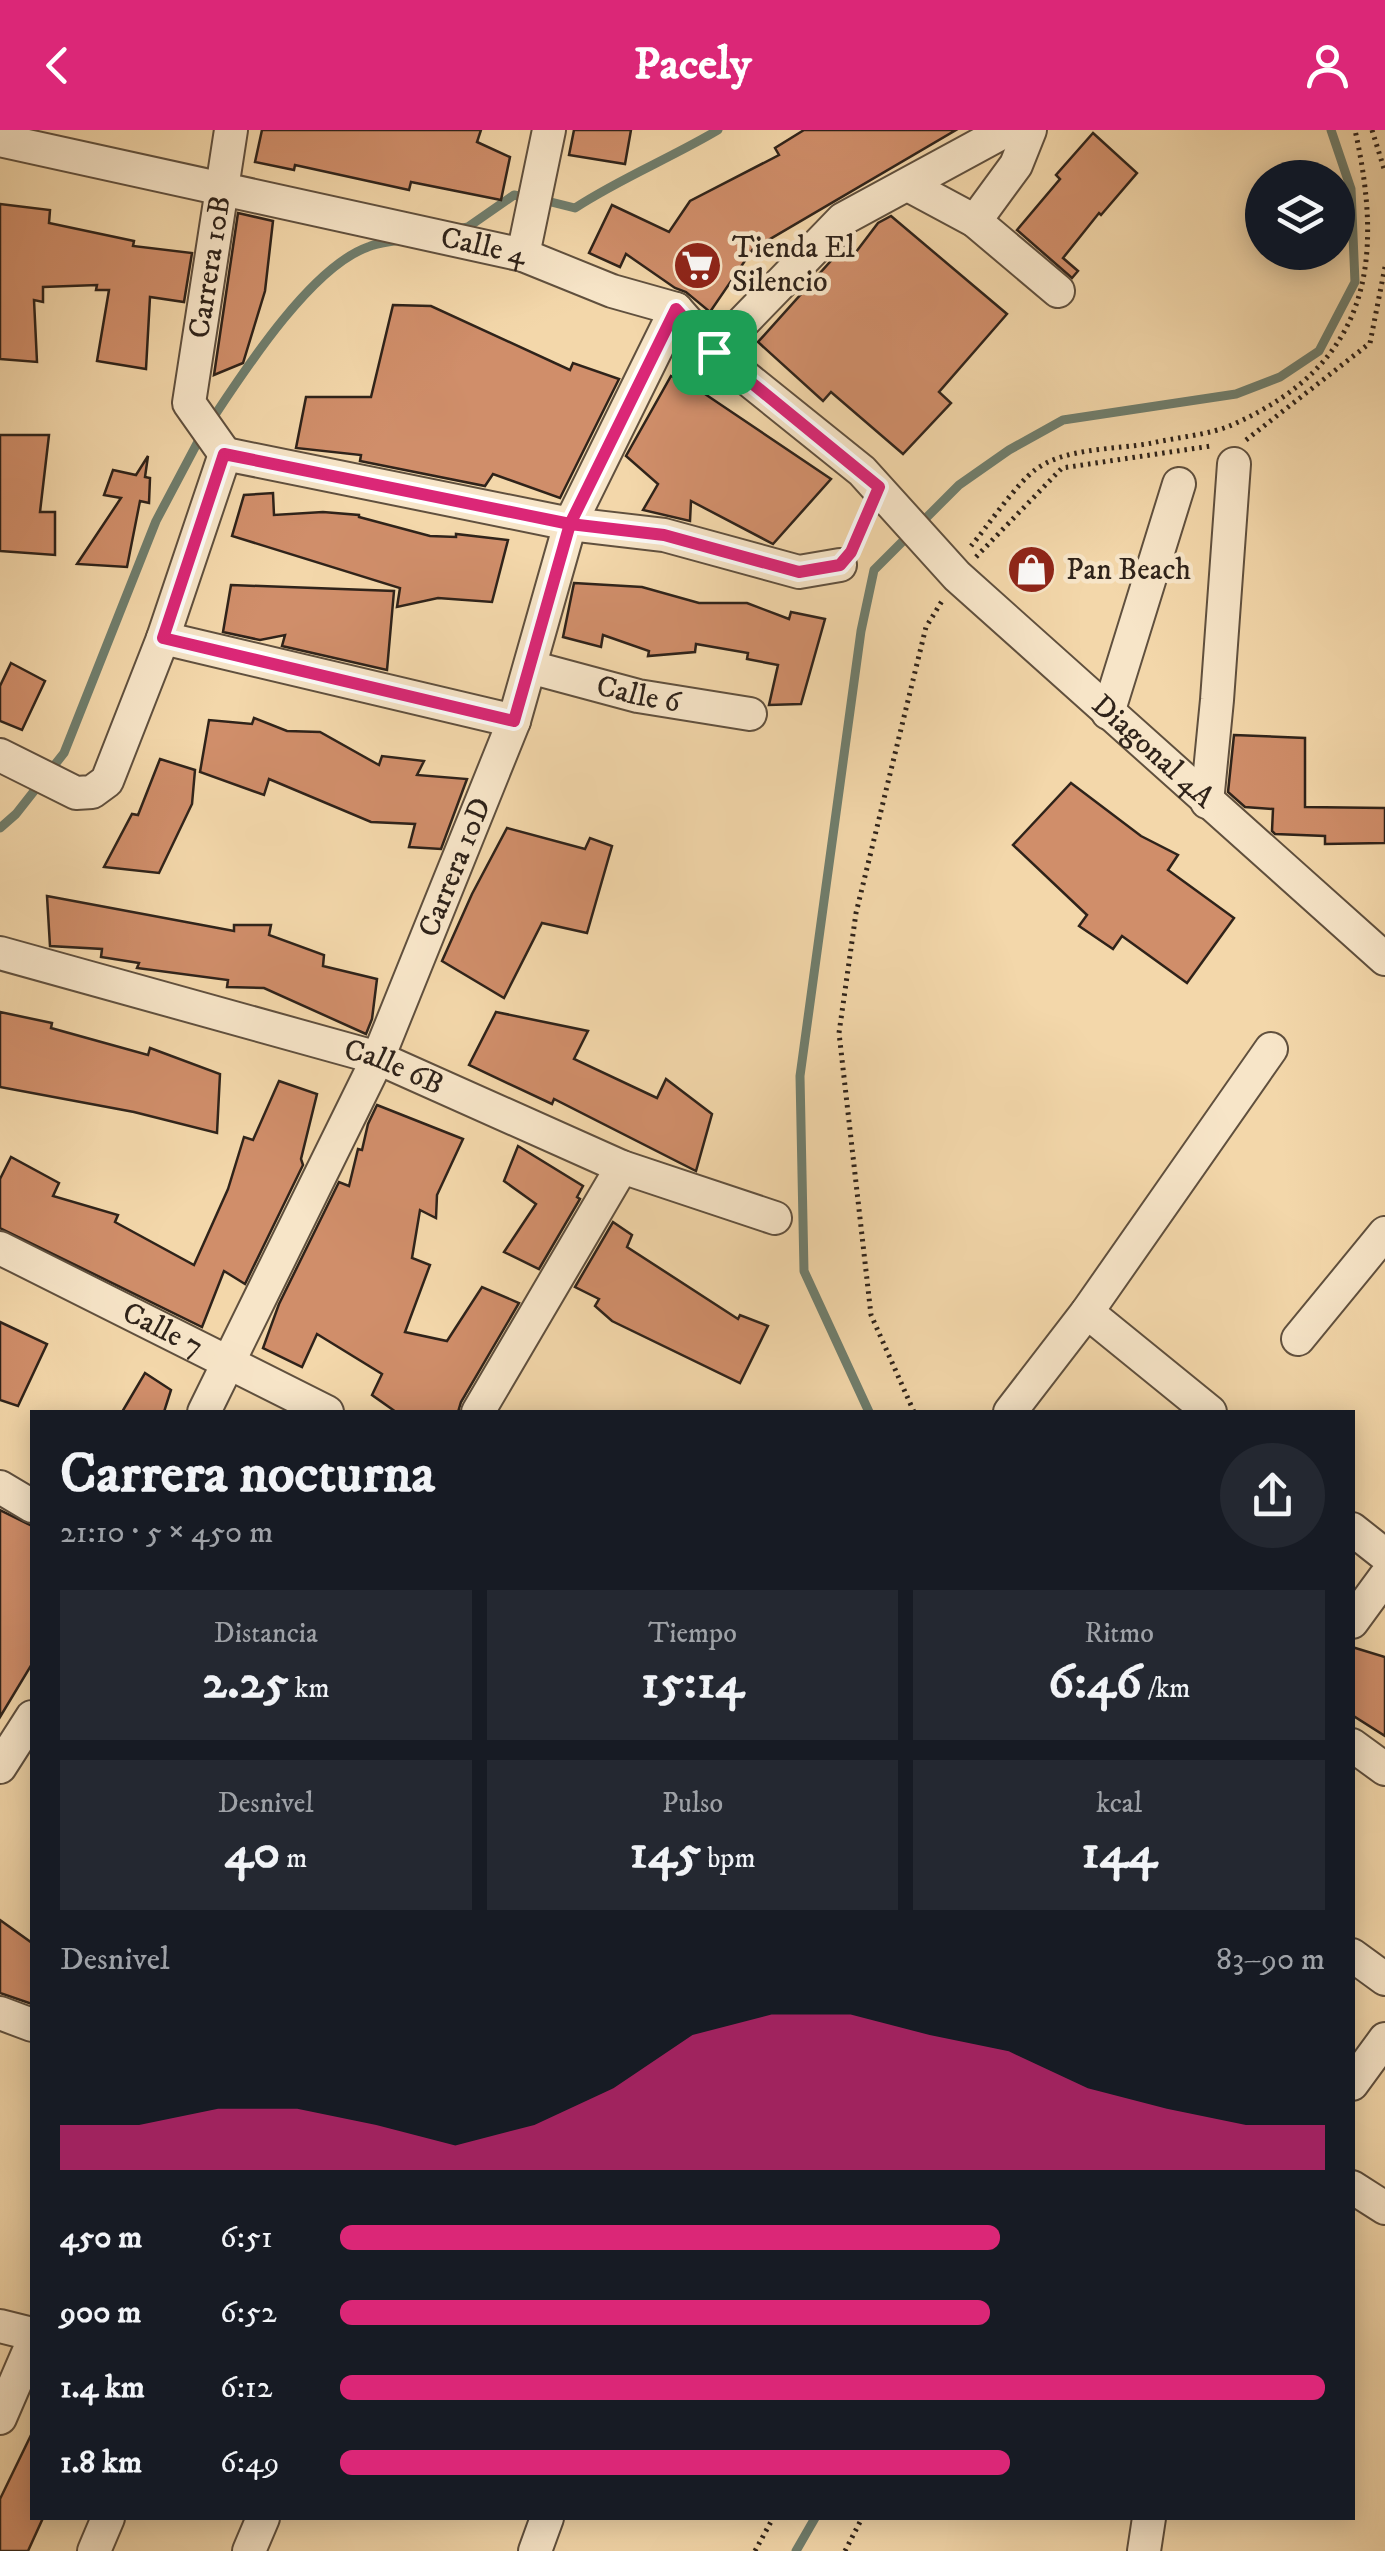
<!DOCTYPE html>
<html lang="es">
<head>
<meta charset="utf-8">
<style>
  :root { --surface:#171b24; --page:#242831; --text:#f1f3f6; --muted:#9ea1a6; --accent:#db2777 }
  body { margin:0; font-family:"IM FELL DW Pica",serif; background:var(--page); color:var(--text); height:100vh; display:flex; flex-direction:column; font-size:38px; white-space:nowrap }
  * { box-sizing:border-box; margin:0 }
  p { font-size:32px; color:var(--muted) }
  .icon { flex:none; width:55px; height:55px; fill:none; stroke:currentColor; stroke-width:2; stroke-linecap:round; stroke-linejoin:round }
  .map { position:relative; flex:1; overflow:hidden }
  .panel { position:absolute; left:30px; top:1280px; width:1325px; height:1110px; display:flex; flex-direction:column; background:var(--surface); border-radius:0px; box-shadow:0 5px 25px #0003 }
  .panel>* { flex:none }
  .fabs { position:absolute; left:1245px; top:30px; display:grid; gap:20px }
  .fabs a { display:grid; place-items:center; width:110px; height:110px; border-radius:50%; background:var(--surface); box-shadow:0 5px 25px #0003; font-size:50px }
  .pin { position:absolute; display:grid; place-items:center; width:85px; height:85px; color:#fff; margin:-42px; border-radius:20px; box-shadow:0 5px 15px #0006 }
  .round { display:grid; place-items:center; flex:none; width:105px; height:105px; border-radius:52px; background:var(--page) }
  .head { display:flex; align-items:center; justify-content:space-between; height:170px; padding:0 30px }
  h1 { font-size:55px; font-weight:700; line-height:75px }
  .stats { display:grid; grid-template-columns:repeat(3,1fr); gap:15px; height:170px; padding:10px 30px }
  .stats div { display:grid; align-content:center; border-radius:0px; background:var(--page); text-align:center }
  .stats b { font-size:50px; font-weight:700 }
  .stats small { font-size:28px; font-weight:400 }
  .stats p { font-size:28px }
  .chart { height:280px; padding:20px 30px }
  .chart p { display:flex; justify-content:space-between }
  .chart svg { width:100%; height:180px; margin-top:10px; fill:var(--accent); opacity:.7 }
  ul { padding:0 30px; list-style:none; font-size:32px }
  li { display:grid; grid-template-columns:160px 120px 1fr; align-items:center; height:75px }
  li i { height:25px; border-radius:12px; background:var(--accent) }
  header { display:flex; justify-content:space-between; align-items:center; height:130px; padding:0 30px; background:var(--accent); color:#fff; font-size:45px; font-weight:700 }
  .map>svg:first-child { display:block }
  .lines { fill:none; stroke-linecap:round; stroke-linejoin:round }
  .stream { stroke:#707e6d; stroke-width:9 }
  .building { fill:#d08e6a; stroke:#2f231a; stroke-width:2.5 }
  .street-casing { stroke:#60503e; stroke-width:36 }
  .path { stroke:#2f231a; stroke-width:5; stroke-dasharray:2.5 5; stroke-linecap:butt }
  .street { stroke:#f7e5c8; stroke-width:32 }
  .route-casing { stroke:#fff; stroke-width:20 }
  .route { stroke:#db2777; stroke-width:12 }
  .labels { text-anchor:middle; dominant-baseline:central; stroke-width:9; stroke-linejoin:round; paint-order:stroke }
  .street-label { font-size:30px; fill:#2f231a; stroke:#f7e5c8 }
  .poi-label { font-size:30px; fill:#2f231a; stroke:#f7e5c8; text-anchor:start }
</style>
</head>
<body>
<header><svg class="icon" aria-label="back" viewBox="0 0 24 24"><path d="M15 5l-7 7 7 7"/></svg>Pacely<svg class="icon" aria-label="person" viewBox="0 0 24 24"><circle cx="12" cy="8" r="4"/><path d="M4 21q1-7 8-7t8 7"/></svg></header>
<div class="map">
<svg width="1385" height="2421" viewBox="0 0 1385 2421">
  <rect width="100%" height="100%" fill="#f3d7aa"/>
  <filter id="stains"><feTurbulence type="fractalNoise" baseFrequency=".002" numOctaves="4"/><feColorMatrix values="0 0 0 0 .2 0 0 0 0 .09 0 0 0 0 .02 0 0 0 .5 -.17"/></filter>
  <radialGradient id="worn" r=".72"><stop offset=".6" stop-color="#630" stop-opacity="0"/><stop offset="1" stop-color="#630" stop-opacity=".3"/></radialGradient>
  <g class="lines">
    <!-- stream -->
    <g class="stream">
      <path d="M543,70L575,78C621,48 671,28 718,0"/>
      <path d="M458,99L468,97L514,65L528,68"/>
      <path d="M211,291C244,241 311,137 368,117C377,113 389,112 399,110"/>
      <path d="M920,394L959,355L1009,320L1063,290L1236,264L1280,247L1319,221L1355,152L1351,59L1331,0"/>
      <path d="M0,698L16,684L64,623L156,391L202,304"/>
      <path d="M869,1282L804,1141L800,946L861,501L874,440L909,405"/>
      <path d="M796,2421L815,2388"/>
    </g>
  </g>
  <!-- building -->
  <g class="building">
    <path d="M262,0H481L477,12L510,27L501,70L411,52L409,60L295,35L294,40L255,32Z"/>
    <path d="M574,0H631L625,34L569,25Z"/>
    <path d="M804,0H956L753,119L710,182L686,162L675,158L626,124L620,137L589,123L612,75L669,102L690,71L779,25L775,18Z"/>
    <path d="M1093,3L1137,43L1101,85L1099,83L1063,128L1078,141L1072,148L1017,100L1060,49L1056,45Z"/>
    <path d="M0,74L50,80L49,93L134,111L133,116L192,123L184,172L150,167L146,239L97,231L109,160H96L97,155L43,157V172L34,170L37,232L0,229Z"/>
    <path d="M238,83L273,91L265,161L243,233L214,245Z"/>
    <path d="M891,86L1007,184L939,262L951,273L903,324L831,262L823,271L758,212L846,114L856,122L878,93Z"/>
    <path d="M393,175L431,176L570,240L573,233L619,249L560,368L493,344L485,356L360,331L361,325L296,318L306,267H371Z"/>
    <path d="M671,246L702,262L831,349L773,414L691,371L690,391L643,380L658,354L626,326Z"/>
    <path d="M0,305H49L40,382H55V425L0,421Z"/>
    <path d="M148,326L145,347L150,348L149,373L140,371L127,437L77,434L121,368L104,365L113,340L136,345Z"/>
    <path d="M273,363L274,385L323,382L359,385V387L430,406L456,407V404L508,410L492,472L438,468L397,477L400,458L232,406L244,365Z"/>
    <path d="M574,453L642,457L699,473H747L789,489L791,482L825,489L801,574L769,575L778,535L747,529L748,523L696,514L695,522L648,526L649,521L603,505L601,517L563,507Z"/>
    <path d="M231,455L394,461L387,540L282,516L285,505L260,510L223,502Z"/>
    <path d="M11,533L45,551L22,600L0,591V556Z"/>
    <path d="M254,588L287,601L320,602L379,635L382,626L424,631L417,645L467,649L441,719L409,717L415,694L371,692L269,649L264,665L200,642L209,590L252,594Z"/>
    <path d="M1234,605L1305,608V677L1385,678V713L1325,714V706L1275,704L1272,701L1273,679L1245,677L1228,662Z"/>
    <path d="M160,629L195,640L192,674L159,743L104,737L132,684L138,685Z"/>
    <path d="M1071,653L1141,706L1178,725L1168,740L1234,788L1187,853L1122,806L1113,819L1079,796L1087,785L1013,715Z"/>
    <path d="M507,698L585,719L590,708L612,716L587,803L542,793L504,868L442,831L472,764Z"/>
    <path d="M47,766L234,801V795H271L269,805L324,825L323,836L377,849L372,889L366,904L264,858L227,857L228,850L137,838L139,833L101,827L102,819L50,816Z"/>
    <path d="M0,882L52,893L51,898L148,925L150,918L220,944L217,1003L134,982L0,957Z"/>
    <path d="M496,882L588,901L574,929L657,968L666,949L712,984L696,1041L554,969L552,974L469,935Z"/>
    <path d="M279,951L317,964L301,1029L303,1035L245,1154L224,1141L202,1197L0,1098V1049L11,1027L59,1053L53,1066L118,1085L115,1092L194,1135L228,1059L244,1007L253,1010Z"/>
    <path d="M377,975L463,1009L437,1065L436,1088L420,1080L412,1128L430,1135L405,1202L447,1211L482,1157L519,1173L461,1272L458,1282H396L372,1265L382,1244L317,1204L302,1237L263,1218L279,1174L339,1052L349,1056L358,1019L362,1020L368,994Z"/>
    <path d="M518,1016L583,1056L577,1067L580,1069L539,1139L504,1122L536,1074L504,1051Z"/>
    <path d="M613,1092L632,1105L627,1117L738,1189L740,1185L768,1196L740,1253L612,1191L595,1176L599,1169L575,1157Z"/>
    <path d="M0,1192L47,1214L18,1276L0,1270Z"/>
    <path d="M145,1243L171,1260L164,1282H122Z"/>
    <path d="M0,1380L32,1396V1534L0,1587Z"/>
    <path d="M1352,1517L1385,1527V1606L1352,1585Z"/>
    <path d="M0,1790L32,1813V1874L0,1863Z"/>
    <path d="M32,2303V2388H43L28,2421H0V2369Z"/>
  </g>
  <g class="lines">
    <defs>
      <g id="street">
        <path id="s1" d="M0,10L523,125L612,161L676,179L714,222L862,341L957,446L1385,829"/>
        <path d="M908,55L975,91L1058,161"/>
        <path d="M975,91L1016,35L1030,0"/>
        <path d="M523,125L549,0"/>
        <path d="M714,222L843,89L1007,0"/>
        <path d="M225,324L570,394L664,405L799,442L840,435"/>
        <path id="s2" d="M225,324L189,273L231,0"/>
        <path d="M163,508L514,591"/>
        <path id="s3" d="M530,537L638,566L750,584"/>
        <path d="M1108,583L1179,354"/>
        <path d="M0,625L76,663L92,662L107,651L163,508L225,324"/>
        <path d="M1207,672L1217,570L1234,334"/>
        <path id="s4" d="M0,823L378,928L622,1037L775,1088"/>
        <path id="s5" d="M0,1118L327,1282"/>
        <path d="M1087,1182L1210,1282"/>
        <path d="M1298,1209L1385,1103"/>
        <path id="s6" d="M204,1282L378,928L514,591L570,394L676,179"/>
        <path d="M478,1282L622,1037"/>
        <path d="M1010,1282L1087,1182L1271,919"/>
        <path d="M0,1357L32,1376"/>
        <path d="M1352,1399L1385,1425"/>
        <path d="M1352,1492L1385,1447"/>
        <path d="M1352,1615L1385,1639"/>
        <path d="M0,1637L32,1587"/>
        <path d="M1352,1825L1385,1849"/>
        <path d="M0,1883L32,1895"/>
        <path d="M1352,1954L1385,1909"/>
        <path d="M1352,2057L1385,2078"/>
        <path d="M0,2196L32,2204"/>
        <path d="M0,2288L32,2214"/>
        <path d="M94,2421L108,2388"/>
        <path d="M249,2421L263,2388"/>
        <path d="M535,2421L547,2388"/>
        <path d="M1144,2421L1149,2388"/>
      </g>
    </defs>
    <!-- street casing -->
    <use href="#street" class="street-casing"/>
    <!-- path -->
    <g class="path">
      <path d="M1372,0L1385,42"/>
      <path d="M1246,310L1370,213L1385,137"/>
      <path d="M856,409L866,388"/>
      <path d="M971,416C987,397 1017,353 1035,340C1065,317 1116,320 1152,313C1178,307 1210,305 1234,294C1368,234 1385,135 1355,0"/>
      <path d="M976,427L1062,338L1211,316"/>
      <path d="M914,1282L871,1185L839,903L856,783L926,497L942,471"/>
      <path d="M755,2421L773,2388"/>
      <path d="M845,2421L862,2388"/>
    </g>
    <!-- street -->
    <use href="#street" class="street"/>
  </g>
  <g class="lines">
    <defs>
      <path id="route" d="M714,222L676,179L570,394L224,324L163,508L514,591L570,394L664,405L799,442L840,435L851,422L879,357L714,222"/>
    </defs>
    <!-- route casing -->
    <use href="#route" class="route-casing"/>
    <!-- route -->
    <use href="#route" class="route"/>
  </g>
  <!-- icons -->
  <defs>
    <symbol id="supermarket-disc" viewBox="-11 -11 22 22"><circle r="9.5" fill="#8f2418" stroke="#f7e5c8"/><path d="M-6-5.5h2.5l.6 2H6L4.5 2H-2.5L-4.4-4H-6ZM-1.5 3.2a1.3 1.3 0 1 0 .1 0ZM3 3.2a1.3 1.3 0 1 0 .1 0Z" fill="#fff"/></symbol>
    <symbol id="shop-disc" viewBox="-11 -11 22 22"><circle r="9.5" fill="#8f2418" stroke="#f7e5c8"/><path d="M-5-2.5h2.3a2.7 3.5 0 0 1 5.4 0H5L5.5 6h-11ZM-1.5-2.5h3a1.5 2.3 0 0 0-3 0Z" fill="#fff"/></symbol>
  </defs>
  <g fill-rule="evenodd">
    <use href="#supermarket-disc" x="670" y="108" width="55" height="55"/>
    <use href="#shop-disc" x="1004" y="412" width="55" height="55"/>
  </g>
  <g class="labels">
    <!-- street labels -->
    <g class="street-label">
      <text stroke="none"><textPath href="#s1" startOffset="495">Calle 4</textPath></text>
      <text stroke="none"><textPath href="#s2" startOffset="200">Carrera 10B</textPath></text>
      <text stroke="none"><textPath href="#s3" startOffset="112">Calle 6</textPath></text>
      <text stroke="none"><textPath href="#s1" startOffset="1350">Diagonal 4A</textPath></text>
      <text stroke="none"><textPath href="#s6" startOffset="600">Carrera 10D</textPath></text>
      <text stroke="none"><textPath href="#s4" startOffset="410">Calle 6B</textPath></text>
      <text stroke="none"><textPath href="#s5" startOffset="182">Calle 7</textPath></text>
    </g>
    <!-- poi labels -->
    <g class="poi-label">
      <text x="732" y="118">Tienda El<tspan x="732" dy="34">Silencio</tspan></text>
      <text x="1066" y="440">Pan Beach</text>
    </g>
  </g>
  <rect width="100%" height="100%" filter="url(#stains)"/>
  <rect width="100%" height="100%" fill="url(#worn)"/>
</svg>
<div class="fabs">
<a><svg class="icon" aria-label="layers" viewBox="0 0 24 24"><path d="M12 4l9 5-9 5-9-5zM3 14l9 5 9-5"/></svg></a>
</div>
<div class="pin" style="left:714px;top:222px;background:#1e9e55"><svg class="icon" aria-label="arrive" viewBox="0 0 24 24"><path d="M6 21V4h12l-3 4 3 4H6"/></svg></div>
<section class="panel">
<div class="head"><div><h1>Carrera nocturna</h1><p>21:10 · 5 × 450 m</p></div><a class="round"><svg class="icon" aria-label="share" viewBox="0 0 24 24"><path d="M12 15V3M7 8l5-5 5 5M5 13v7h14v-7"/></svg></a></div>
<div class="stats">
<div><p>Distancia</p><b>2.25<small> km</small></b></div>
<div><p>Tiempo</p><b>15:14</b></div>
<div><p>Ritmo</p><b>6:46<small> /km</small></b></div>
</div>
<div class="stats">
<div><p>Desnivel</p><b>40<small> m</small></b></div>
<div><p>Pulso</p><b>145<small> bpm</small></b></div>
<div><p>kcal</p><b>144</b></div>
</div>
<div class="chart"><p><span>Desnivel</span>83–90 m</p>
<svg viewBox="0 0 160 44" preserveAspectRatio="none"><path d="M0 44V33L10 33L20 29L30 29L40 33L50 38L60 33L70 24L80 11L90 6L100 6L110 11L120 15L130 24L140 29L150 33L160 33V44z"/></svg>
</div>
<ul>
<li><b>450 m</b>6:51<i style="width:67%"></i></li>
<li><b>900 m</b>6:52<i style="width:66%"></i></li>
<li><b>1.4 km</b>6:12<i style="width:100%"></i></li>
<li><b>1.8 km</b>6:49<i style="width:68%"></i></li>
</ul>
</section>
</div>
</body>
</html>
